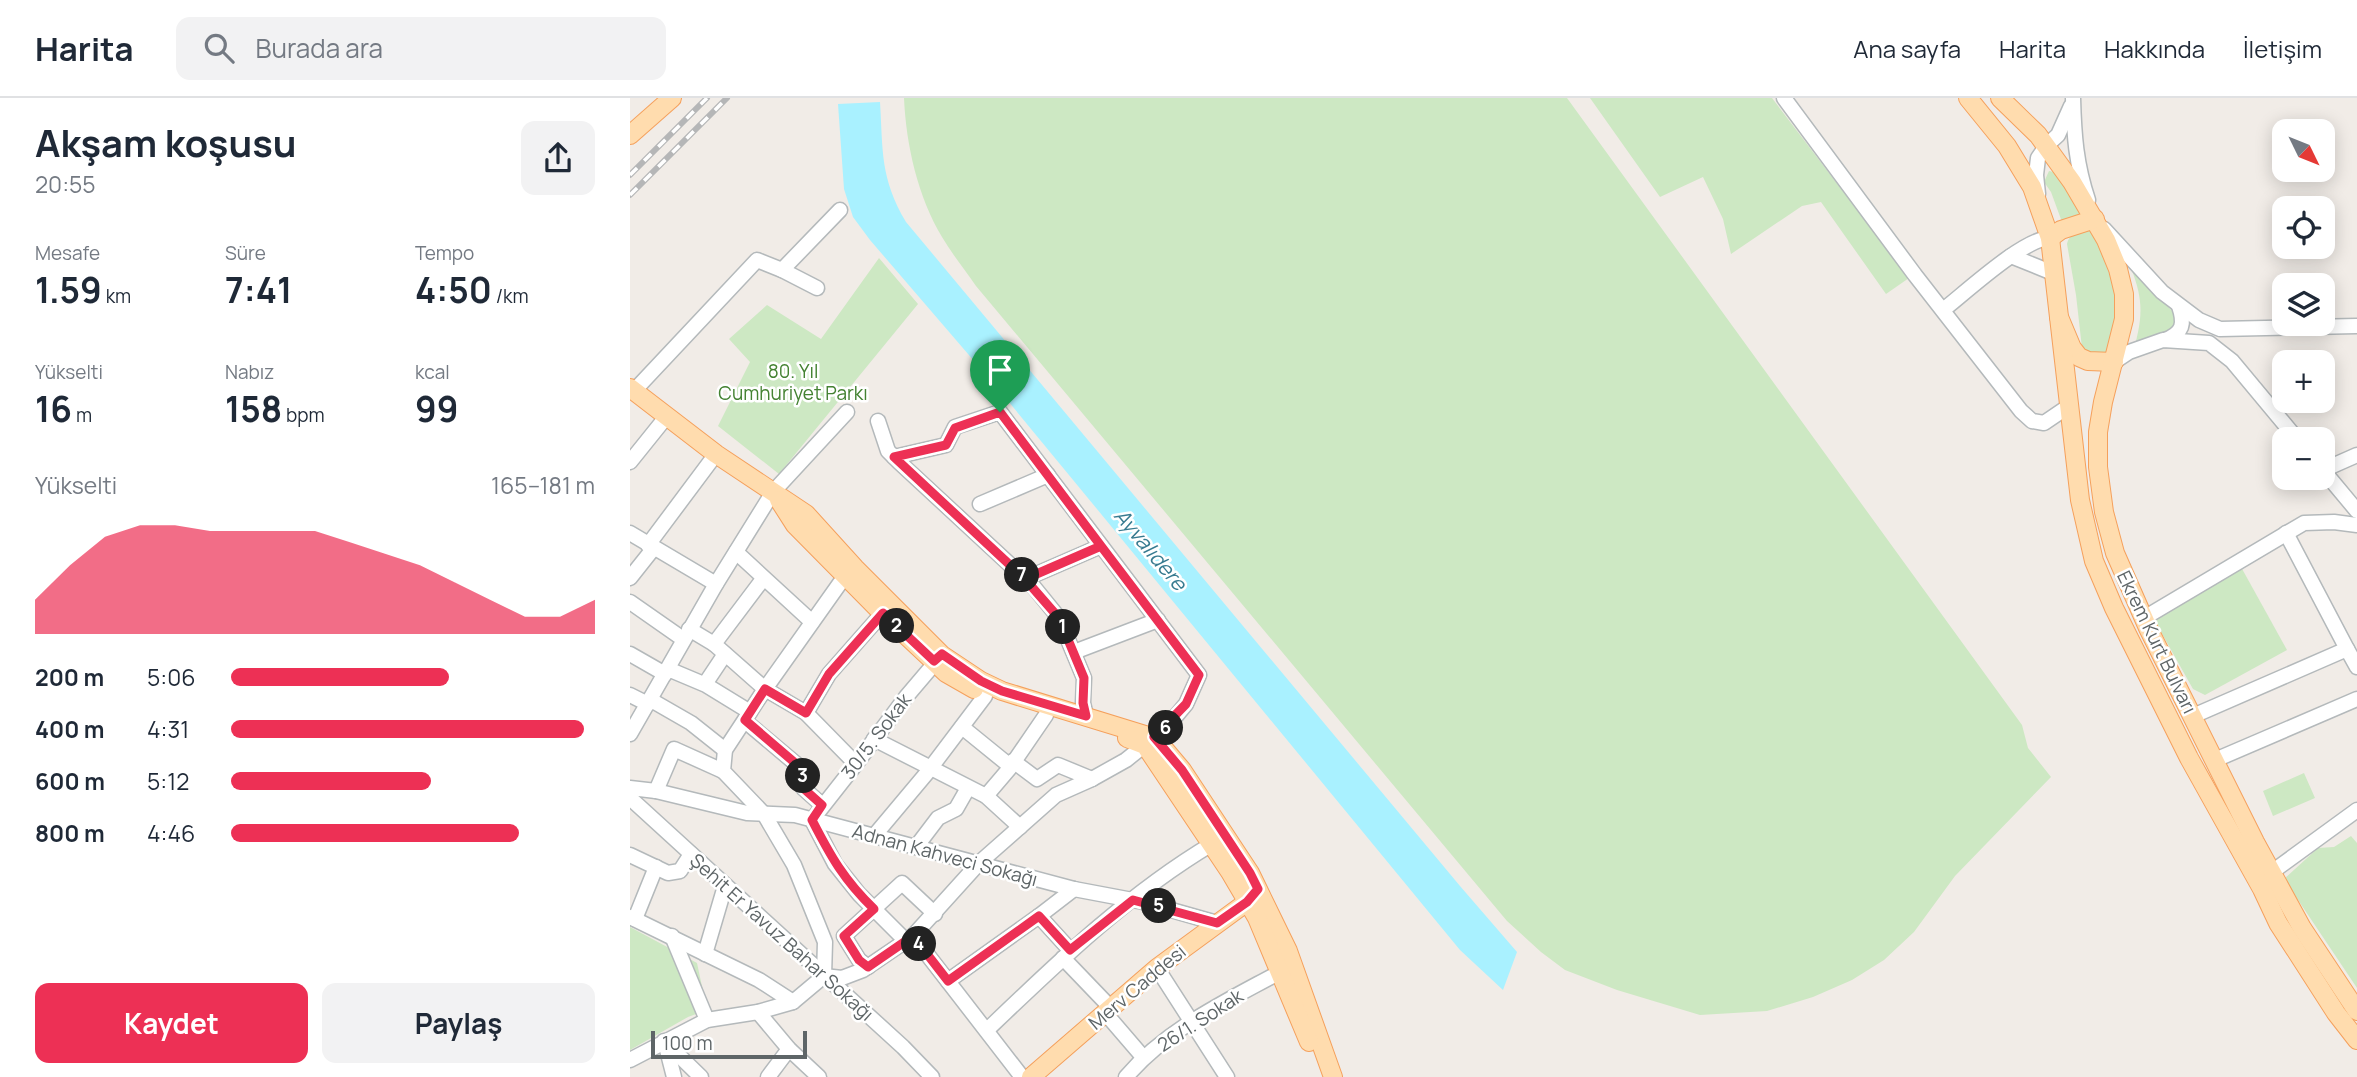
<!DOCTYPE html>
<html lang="tr">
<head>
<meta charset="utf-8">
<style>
  :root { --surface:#fff; --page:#f2f2f3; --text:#1f2937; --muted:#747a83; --line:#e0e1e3; --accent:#ed3055 }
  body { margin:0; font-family:Manrope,sans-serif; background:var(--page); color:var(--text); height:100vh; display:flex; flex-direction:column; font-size:26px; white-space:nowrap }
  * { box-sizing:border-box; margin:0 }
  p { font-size:23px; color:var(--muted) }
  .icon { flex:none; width:38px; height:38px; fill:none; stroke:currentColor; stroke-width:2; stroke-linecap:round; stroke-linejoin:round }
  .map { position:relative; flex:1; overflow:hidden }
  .side { display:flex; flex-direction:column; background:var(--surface); width:630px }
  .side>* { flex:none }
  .needle { width:46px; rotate:133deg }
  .buttons { position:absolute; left:1642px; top:21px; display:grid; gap:14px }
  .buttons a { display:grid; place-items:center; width:63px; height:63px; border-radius:14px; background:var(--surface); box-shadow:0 4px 18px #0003; font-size:35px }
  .scale { position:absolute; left:21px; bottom:18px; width:156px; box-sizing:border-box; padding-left:7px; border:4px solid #5e6567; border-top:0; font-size:19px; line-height:24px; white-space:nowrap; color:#5e6567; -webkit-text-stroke:5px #fff; paint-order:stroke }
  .pin { position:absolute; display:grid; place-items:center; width:60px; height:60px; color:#fff; margin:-72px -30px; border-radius:50% 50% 50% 0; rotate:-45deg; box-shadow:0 0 7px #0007 }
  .pin .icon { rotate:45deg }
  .km { position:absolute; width:35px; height:35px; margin:-18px; border-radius:50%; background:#222; color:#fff; font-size:19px; line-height:35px; text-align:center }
  .round { display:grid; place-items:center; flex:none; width:74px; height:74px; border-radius:14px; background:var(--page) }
  .summary { display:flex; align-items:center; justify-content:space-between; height:119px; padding:0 35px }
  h1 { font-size:38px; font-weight:700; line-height:52px }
  .metrics { display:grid; grid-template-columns:repeat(3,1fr); gap:10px; height:119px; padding:7px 35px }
  .metrics div { display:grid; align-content:center }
  .metrics b { font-size:35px; font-weight:700 }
  .metrics small { font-size:19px; font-weight:400 }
  .metrics p { font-size:19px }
  .chart { height:196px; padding:14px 35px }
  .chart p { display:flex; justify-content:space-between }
  .chart svg { width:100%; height:126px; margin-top:7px; fill:var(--accent); opacity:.7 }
  .cta { display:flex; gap:14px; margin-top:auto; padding:14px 35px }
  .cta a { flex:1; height:80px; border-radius:14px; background:var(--accent); color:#fff; font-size:28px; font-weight:700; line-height:80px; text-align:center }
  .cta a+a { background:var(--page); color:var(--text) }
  ul { padding:0 35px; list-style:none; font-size:23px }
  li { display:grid; grid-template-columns:112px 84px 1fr; align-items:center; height:52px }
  li i { height:18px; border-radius:9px; background:var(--accent) }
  header { display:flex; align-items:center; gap:42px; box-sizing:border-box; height:98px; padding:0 35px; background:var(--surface); border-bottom:2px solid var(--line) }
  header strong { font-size:33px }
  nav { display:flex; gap:38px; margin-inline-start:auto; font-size:24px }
  .search { width:490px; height:63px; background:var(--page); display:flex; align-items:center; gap:18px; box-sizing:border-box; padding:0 24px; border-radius:14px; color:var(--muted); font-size:26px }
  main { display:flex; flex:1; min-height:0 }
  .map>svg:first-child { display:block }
  .green { fill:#cde8c3 }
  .water { fill:#a9f1ff }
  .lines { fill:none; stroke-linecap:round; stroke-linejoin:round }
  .minor-casing { stroke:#b4b9bb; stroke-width:17 }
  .major-casing { stroke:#f5a05c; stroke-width:20 }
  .minor { stroke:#fff; stroke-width:14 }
  .major { stroke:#ffdcae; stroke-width:18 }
  .rail-casing { stroke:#b5b6b7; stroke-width:6 }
  .rail { stroke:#fff; stroke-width:3.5; stroke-dasharray:10; stroke-linecap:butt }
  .route-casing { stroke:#fff; stroke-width:14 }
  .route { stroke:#ed3055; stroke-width:9 }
  .labels { text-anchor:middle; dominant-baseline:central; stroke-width:5; stroke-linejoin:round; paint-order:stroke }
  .park-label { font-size:19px; fill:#448232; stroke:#fff }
  .street-label { font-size:19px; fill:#5e6567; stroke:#fff }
  .water-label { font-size:21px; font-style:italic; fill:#377b90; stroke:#fff }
</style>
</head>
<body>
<header>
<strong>Harita</strong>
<div class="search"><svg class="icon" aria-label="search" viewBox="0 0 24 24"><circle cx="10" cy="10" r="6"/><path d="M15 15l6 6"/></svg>Burada ara</div>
<nav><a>Ana sayfa</a><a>Harita</a><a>Hakkında</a><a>İletişim</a></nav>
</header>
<main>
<section class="side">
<div class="summary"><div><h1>Akşam koşusu</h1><p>20:55</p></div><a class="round"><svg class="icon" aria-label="share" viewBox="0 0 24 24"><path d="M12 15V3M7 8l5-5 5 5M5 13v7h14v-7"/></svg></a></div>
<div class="metrics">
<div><p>Mesafe</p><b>1.59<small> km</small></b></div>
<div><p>Süre</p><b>7:41</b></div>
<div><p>Tempo</p><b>4:50<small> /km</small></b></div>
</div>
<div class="metrics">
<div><p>Yükselti</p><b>16<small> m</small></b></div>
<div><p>Nabız</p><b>158<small> bpm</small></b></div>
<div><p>kcal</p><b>99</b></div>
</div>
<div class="chart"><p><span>Yükselti</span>165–181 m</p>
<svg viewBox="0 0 160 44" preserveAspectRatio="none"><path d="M0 44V32L10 20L20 10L30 6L40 6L50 8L60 8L70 8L80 8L90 12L100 16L110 20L120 26L130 32L140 38L150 38L160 32V44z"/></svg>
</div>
<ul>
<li><b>200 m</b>5:06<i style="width:60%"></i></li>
<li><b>400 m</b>4:31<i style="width:97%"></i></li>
<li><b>600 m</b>5:12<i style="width:55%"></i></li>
<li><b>800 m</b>4:46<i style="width:79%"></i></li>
</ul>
<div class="cta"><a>Kaydet</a><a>Paylaş</a></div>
</section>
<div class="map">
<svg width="1727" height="979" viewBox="0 0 1727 979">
  <rect width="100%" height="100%" fill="#f1ece7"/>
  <!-- green -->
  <g class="green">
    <path d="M274,0H937L1392,627L1398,650L1421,679L1325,778L1284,834L1254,862L1222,882L1183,899L1137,913L1070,917L987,892L935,872L911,854L877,823L346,188C335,172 322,156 312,139C288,99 276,47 274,0Z"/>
    <path d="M960,0H1142L1279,180L1256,196L1191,104L1172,108L1101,156L1093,121L1073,79L1030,99Z"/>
    <path d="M1419,73L1428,75L1457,117L1432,124L1421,94L1414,84Z"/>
    <path d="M1459,130C1472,145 1490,195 1489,215C1488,228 1482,242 1479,254L1473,258L1463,259L1452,250L1446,197L1437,146C1440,134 1448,134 1459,130Z"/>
    <path d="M249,160L288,206L149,376L88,328L120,264L99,241L137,207L191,241Z"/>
    <path d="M1497,160L1516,186L1549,220L1545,233L1505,247C1515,211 1511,194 1497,160Z"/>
    <path d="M1611,469L1657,552L1575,597L1563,591L1522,518Z"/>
    <path d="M1674,675L1685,700L1643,718L1633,693Z"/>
    <path d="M1721,738L1727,745V890L1654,781L1688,750L1704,749Z"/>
    <path d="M0,829L67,865L77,912L58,919L0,952Z"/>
  </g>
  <!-- water -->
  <path class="water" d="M250,4C253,53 250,80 276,124L830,788L887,854L873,892L830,852L369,292L240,142L223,119L214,91L208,6Z"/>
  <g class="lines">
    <defs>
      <g id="minor">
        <path d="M1154,0L1285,177L1391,313L1402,323L1414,325L1439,308"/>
        <path d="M1443,0C1444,37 1446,66 1458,102"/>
        <path d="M1408,96L1406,77L1408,60L1417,47L1428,37L1441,8"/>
        <path d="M1474,131L1532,194L1569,222L1590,231L1727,228"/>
        <path d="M1381,158L1423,175"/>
        <path d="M152,172L187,190"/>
        <path d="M1313,212C1335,195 1394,140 1420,140"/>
        <path d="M1535,242C1553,235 1555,226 1549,208"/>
        <path d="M1484,264L1499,254L1533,242L1579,245L1602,263L1667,341"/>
        <path d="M4,293L127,162L152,172L210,112"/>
        <path d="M248,323L258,353L269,364L403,488L429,520L454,580L453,605L456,618"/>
        <path d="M0,364L37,318"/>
        <path d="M1692,371L1727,413"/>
        <path d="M1693,372L1727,357"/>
        <path d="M350,406L418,377"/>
        <path d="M0,435L86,486"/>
        <path d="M18,447L86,356"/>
        <path d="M106,454L182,524"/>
        <path d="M0,480L23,451"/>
        <path d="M133,481L84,546L135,591L176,615L226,666"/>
        <path d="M395,481L471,448"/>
        <path d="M0,504L53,541"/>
        <path d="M1514,520L1674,425L1704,424L1727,427"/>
        <path d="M59,531L84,546"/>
        <path d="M1717,551L1727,569"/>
        <path d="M444,554L528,522"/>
        <path d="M0,556L35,576"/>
        <path d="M38,571L76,587L120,614"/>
        <path d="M75,586L95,556"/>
        <path d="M0,597L18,606"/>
        <path d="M21,602L61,625L95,652"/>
        <path d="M176,615L199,576L258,509"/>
        <path d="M1563,618L1717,551L1656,435"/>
        <path d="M115,623L171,670L175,683L173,690L192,707"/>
        <path d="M332,629L380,668"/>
        <path d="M0,636L86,486L143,394L217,314"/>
        <path d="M244,641L356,698L390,729"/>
        <path d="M1585,662L1727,601"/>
        <path d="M383,663L407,681L428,667L462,681"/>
        <path d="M0,690L26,693L117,715L165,717L444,791L513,804L587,825"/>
        <path d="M26,693L44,651L93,673"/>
        <path d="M356,698L379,671L416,617"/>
        <path d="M0,700L273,949L302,979"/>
        <path d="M244,738L296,676L355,598"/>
        <path d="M286,749L308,720L326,711L338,690"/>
        <path d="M0,757L38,775L50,773L61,756"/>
        <path d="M1642,774L1727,712"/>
        <path d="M0,819L129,882L163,904"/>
        <path d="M5,821L26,769"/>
        <path d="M42,838L77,922"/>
        <path d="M283,838L392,979"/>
        <path d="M276,843L229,796L205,766L182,722L226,666L276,599L310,559"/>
        <path d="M440,852L409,818L444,791"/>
        <path d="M75,856L95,788"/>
        <path d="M433,860L481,910"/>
        <path d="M238,869L229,862L214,838L272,785L305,816"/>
        <path d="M527,870L597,979"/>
        <path d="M194,878L212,880L233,872L283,838L349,765L426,697L462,681L496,662L536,630L556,606L569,577L370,314L325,329L316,347L264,359"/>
        <path d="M194,878L195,844L164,767L134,716L93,673L95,652L135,591L215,478"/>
        <path d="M318,883L409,818"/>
        <path d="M128,914L159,951L189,979"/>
        <path d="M476,916L513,959"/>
        <path d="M357,932C427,865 498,796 582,746"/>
        <path d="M34,943L71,979"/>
        <path d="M35,944L44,979"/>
        <path d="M0,962L77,922L128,914L163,904L194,878"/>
        <path d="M138,979L159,951"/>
        <path d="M496,979C537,931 595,904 650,874"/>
      </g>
      <g id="major">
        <path d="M1338,0L1377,48L1402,89L1420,140L1429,219L1442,250L1449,259L1458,263L1484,264"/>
        <path d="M1370,0L1408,37L1442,84L1476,142L1488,171L1494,196V221L1473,304L1468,334V369L1474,414L1485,455L1518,530L1625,744L1672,830L1727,913"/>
        <path d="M0,37L42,0"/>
        <path d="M1420,140L1431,132L1465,121"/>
        <path d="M1429,219L1450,402L1464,463L1484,510L1559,660L1632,791L1648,825L1706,915L1727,942"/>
        <path d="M0,290L86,356L176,416L225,470L312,557L351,583L372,593L525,640L552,672L620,775L658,853L703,979"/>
        <path d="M149,402L165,427L252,515L316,575L344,591"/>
        <path d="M497,640L515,647L600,774L627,820L679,944"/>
        <path d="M401,979L527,870L617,804L623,796"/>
      </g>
    </defs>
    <!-- minor casing -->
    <use href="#minor" class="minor-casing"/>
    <!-- major casing -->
    <use href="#major" class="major-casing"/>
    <!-- minor -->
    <use href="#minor" class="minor"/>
    <!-- major -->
    <use href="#major" class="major"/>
    <defs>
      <g id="rail">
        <path d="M0,77L77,0"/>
        <path d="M0,97L97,0"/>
      </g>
    </defs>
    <!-- rail casing -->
    <use href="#rail" class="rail-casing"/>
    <!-- rail -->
    <use href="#rail" class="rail"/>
  </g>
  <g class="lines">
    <defs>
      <path id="route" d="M370,314L471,448L395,481L429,520L454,580L453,605L456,618L372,593L351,583L312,556L304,563L253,515L199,576L176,615L135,591L115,622L171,670L175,683L173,690L192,707L182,722C201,759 214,782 244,811L214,838L229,862L238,869L283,838L318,883L409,818L440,852L503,802L587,825L617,804L628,791L620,775L552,672L524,639L556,606L569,577L471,448L395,481L264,359L316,347L325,330L370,314"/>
    </defs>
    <!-- route casing -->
    <use href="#route" class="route-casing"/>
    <!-- route -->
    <use href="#route" class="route"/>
  </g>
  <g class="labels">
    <!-- park labels -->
    <g class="park-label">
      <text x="163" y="273">80. Yıl<tspan x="163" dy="22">Cumhuriyet Parkı</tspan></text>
    </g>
    <!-- street labels -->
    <g class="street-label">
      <text transform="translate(1527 544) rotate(64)">Ekrem Kurt Bulvarı</text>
      <text transform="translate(246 638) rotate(-53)">30/5. Sokak</text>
      <text transform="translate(315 757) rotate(15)">Adnan Kahveci Sokağı</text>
      <text transform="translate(152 839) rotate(42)">Şehit Er Yavuz Bahar Sokağı</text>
      <text transform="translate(507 889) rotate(-40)">Merv Caddesi</text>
      <text transform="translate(570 922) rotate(-33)">26/1. Sokak</text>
    </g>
    <!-- water labels -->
    <g class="water-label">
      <text transform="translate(521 451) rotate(50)">Ayvalıdere</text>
    </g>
  </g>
</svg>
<div class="buttons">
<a><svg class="needle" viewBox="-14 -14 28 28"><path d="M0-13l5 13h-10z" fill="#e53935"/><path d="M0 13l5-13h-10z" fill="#747a83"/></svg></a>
<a><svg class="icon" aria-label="locate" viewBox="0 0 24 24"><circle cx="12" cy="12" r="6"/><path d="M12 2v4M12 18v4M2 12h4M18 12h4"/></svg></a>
<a><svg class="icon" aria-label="layers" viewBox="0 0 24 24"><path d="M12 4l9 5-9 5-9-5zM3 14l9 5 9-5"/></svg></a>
<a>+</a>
<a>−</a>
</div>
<div class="scale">100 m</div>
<div class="pin" style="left:370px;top:314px;background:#1e9e55"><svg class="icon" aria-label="arrive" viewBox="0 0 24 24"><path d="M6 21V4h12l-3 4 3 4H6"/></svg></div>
<b class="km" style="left:433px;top:529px">1</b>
<b class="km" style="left:267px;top:528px">2</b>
<b class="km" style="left:173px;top:678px">3</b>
<b class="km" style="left:289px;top:846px">4</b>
<b class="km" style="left:529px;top:808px">5</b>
<b class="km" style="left:536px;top:630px">6</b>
<b class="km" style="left:392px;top:477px">7</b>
</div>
</main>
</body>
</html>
